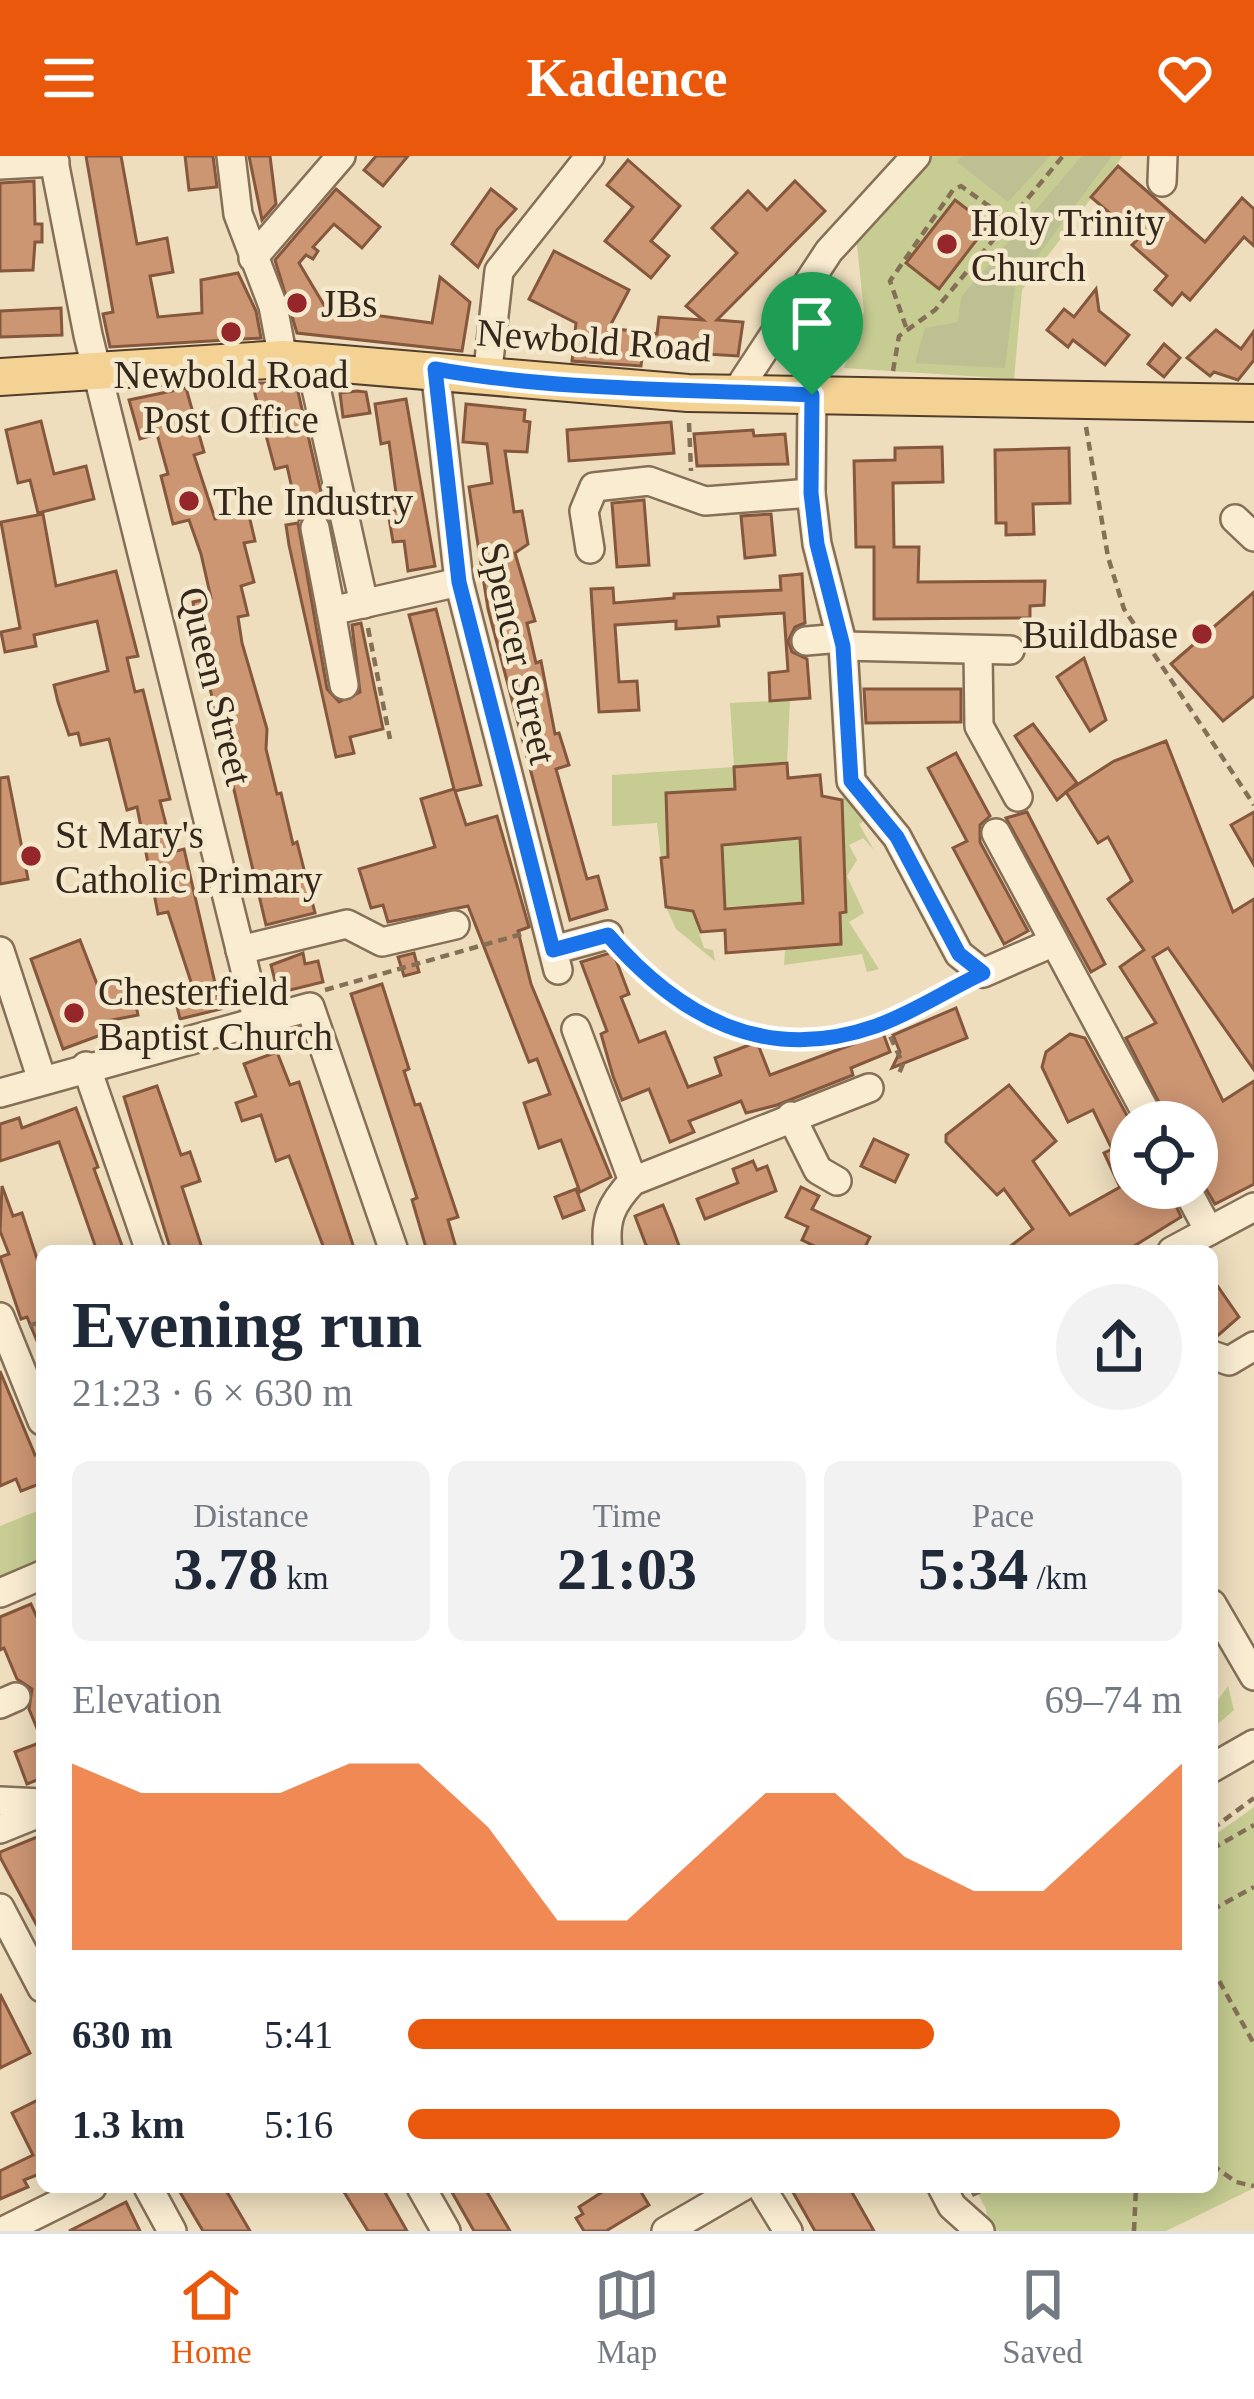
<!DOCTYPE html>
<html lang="en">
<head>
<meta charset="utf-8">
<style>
  :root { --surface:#fff; --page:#f2f2f3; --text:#1f2937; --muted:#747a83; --line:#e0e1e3; --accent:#ea580c }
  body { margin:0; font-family:Georgia,serif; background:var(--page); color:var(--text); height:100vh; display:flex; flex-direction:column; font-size:45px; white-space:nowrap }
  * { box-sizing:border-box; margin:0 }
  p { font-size:39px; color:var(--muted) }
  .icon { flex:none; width:66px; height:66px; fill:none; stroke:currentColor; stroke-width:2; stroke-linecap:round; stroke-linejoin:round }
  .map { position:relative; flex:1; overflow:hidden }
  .side { position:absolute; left:36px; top:1089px; width:1182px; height:948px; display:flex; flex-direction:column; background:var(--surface); border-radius:18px; box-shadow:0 6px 30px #0003 }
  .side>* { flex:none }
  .fabs { position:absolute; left:1110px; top:945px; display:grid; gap:24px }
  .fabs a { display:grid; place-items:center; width:108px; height:108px; border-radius:50%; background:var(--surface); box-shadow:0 6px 30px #0003; font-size:60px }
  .pin { position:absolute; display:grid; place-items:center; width:102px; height:102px; color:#fff; margin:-123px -51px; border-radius:50% 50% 50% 0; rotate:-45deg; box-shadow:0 0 12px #0007 }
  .pin .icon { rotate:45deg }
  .round { display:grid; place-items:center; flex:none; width:126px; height:126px; border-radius:63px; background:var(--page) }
  .overview { display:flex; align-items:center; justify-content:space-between; height:204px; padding:0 36px }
  h1 { font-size:66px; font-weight:600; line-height:90px }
  .stats { display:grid; grid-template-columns:repeat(3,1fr); gap:18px; height:204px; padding:12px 36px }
  .stats div { display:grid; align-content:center; border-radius:18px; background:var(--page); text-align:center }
  .stats b { font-size:60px; font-weight:600 }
  .stats small { font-size:33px; font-weight:400 }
  .stats p { font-size:33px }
  .chart { height:336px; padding:24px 36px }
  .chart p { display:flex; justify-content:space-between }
  .chart svg { width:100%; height:216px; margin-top:12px; fill:var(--accent); opacity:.7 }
  ul { padding:0 36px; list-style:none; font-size:39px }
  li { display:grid; grid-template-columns:192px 144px 1fr; align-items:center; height:90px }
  li i { height:30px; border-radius:15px; background:var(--accent) }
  header { display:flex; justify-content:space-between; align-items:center; height:156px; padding:0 36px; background:var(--accent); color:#fff; font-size:54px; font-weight:600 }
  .dock { display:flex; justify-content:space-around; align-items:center; height:168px; border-top:3px solid var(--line); background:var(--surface); font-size:33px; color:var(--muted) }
  .dock a { display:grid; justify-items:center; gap:6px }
  .dock .on { color:var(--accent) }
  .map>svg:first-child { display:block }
  .green { fill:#c6cc92 }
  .cemetery { fill:#bcc092 }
  .building { fill:#cd9673; stroke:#85573c; stroke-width:3; fill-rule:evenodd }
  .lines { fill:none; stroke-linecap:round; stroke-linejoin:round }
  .minor-casing { stroke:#866f57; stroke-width:32 }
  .major-casing { stroke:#533d2b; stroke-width:40 }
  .path { stroke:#866f57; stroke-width:4.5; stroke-dasharray:9 6; stroke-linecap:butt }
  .minor { stroke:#f9ecd1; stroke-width:27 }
  .major { stroke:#f3d294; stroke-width:36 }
  .route-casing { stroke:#fff; stroke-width:24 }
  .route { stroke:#1a73e8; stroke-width:15 }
  .poi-dot { fill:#95262a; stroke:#f5e9cd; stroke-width:4.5 }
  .labels { text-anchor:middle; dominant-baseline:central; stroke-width:9; stroke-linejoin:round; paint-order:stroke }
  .poi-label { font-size:39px; fill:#35271b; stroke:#f5e9cd; text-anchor:start }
  .street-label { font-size:39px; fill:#35271b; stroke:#f5e9cd }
</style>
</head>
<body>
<header><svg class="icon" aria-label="menu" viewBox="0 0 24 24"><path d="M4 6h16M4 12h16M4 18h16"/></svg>Kadence<svg class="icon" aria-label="heart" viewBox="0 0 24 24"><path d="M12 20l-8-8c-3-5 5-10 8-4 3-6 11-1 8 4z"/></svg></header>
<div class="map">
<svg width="1254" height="2075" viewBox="0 0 1254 2075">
  <rect width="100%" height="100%" fill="#eedebe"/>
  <!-- green -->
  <g class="green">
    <path d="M926,0H1123L1022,134L1014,223L844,212L864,156L856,80Z"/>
    <path d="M790,544L787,607L735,611V633L666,638L668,701L661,702L657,667L612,670V619L734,611L730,547Z"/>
    <path d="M847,635L872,660L859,668L874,694L863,682L849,689L857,704L847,720L864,757L849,766L879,813L867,816L862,798L784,809L785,794L841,788L840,757L846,755L847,740L842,644Z"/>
    <path d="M799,682L803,747L725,751L722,689Z"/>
    <path d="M666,751L692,755L704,792L713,794L715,805L676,773Z"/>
    <path d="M42,1353V1406L0,1424V1370Z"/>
    <path d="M1228,1530L1234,1554L1212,1573V1552Z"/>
    <path d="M1254,1651V2032L1166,2075H988L986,2053L974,2031H1212V1681Z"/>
  </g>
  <!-- cemetery -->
  <g class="cemetery">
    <path d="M962,0H1050L1008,46L957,6Z"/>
    <path d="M1082,0H1112L1015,130L1005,212L915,207L925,172L958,166L961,141Z"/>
  </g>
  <!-- building -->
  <g class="building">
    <path d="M86,0H121L137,88L167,82L173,116L150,120L158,161L202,157L201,124L238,117L256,155L261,182L110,191L103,158L113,156Z"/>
    <path d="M185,0H213L217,31L189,34Z"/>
    <path d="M249,0H270L276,48L262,64Z"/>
    <path d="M376,0H408L383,30L364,14Z"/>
    <path d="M628,4L680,50L651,85L669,100L651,122L605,85L633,51L607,29Z"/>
    <path d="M1118,10L1205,86L1242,42L1254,53V90L1244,81L1190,144L1182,137L1172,149L1155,134L1167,120L1132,89L1139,82L1091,41Z"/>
    <path d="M34,25L35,68H42V86H35L33,114L0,115V27Z"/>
    <path d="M795,25L825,55L717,164L743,166L738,200L643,194L641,210L572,205L576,167L529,143L554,95L629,134L609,172L657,178L659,161L703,164L686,150L737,97L712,72L748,35L767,54Z"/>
    <path d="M336,33L380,71L362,92L334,68L313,91L318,95L313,103L306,99L299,107L324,149L365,151L366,158L432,167L440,121L470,146L462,195L297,177L275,104Z"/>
    <path d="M491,33L516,53L497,74L478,111L452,88Z"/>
    <path d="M955,44L988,69L939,133L906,107Z"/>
    <path d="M1096,133L1099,155L1129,179L1105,209L1073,184L1068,191L1047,174L1064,153L1074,161Z"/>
    <path d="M820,151L853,165L843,187L836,183L832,193L815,185L819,176L810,172Z"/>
    <path d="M61,152L62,179L0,181V155Z"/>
    <path d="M1216,174L1241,193L1254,175V204L1238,224L1214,216L1210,220L1187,202Z"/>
    <path d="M1164,188L1180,202L1164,221L1148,208Z"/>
    <path d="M252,227H296L326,358L310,355L299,364L287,310L275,313Z"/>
    <path d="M186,232L204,296L194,299L215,363L248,355L255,385L244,387L254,426L241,430L248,459L238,461L242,487L267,573L266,593L277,638L281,637L293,688L297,686L315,757L266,769L199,486L193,446L211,442L201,398L189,364L173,368L161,320L168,318L157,278L140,283L129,244Z"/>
    <path d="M357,235L366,236L370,257L343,261L340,237Z"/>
    <path d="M406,243L435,410L408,415L404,385L393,386L388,356L396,355L397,344L389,286L381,288L375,248Z"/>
    <path d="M466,248L525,254L524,265L530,266L527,296L505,295L514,356L522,355L528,388L515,397L535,465L527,467L536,507L541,505L555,578L559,577L569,609L556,613L587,723L598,720L607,753L570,764L488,453L469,331L492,327L487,288L463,286Z"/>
    <path d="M41,265L54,318L86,310L94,343L38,357L30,324L18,327L6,274Z"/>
    <path d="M671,266L674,297L569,305L567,274Z"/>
    <path d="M753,274L754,280L785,278L788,308L697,310L694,278Z"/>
    <path d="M942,291L943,326L893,327L894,391H919L918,426L1045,425L1044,449L1030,450V462L874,463V391H856L854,305L895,304V292Z"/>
    <path d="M1069,292L1070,347L1033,348L1034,378L1006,379V367H996L995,294Z"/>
    <path d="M644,344L649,409L617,411L612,347Z"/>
    <path d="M43,358L56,430L116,415L138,500L127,502L135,536L143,534L170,643L160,645L173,696L184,693L221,853L180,863L173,834L192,829L168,756L158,758L137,651L127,654L109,583L81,589L78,577L69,579L58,546L54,529L108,515L97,465L34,479L36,490L5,496L1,476L20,472L1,366Z"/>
    <path d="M771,358L775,399L745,402L741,360Z"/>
    <path d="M298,367L327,533L339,546L360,536L352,469L361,467L383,573L350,581L354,597L336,601L289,389L286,369Z"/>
    <path d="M802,418L805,467L795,471L788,485L792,496L807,503L810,542L770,545L769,517L788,515L784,457L718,461L719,470L707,471L676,473V465L615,469L619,526L637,525L639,554L599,556L591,433L613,432L614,447L674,442V438L781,434L780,420Z"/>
    <path d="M1254,436V540L1223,565L1171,508Z"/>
    <path d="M436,453L481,629L455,635L466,669L497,660L529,771L518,775L531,828L611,1021L580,1036L561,984L539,992L524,947L550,938L537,903L529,906L468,750L388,766L383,749L371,752L359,713L435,691L421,643L454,633L409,459Z"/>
    <path d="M1084,502L1106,564L1090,575L1057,521Z"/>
    <path d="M864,533H961V566L866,567Z"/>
    <path d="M1033,568L1077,627L1057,644L1015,580Z"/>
    <path d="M1166,585L1233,756L1254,743V914L1168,792L1153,801L1223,945L1254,925V1028L1215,1048L1197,1018V966H1169L1126,882L1156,867L1120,811L1144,794L1108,743L1132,725L1108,681L1098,687L1066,636L1114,605Z"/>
    <path d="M956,597L990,660L980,669V686L1028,775L1004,788L953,692L967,685L928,612Z"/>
    <path d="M787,607L788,622L820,619L822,640L842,644L846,756L840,757L841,788L726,797L725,774L701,776L693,755L666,751L661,702L668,701L666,637L735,633L734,611ZM800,682L803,747L725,753L722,689Z"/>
    <path d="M8,621L28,723L0,728V622Z"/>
    <path d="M1027,656L1105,808L1091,816L1006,662Z"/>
    <path d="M1254,656V709L1231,669Z"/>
    <path d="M80,784L97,828L130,820L138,859L102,866L106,877L63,893L31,803Z"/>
    <path d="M613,796L629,838L621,841L639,886L665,876L688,931L721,919L715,902L757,886L770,919L883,877L890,896L851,912L853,919L777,949L746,957L741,945L689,965L694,976L670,986L649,933L622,944L613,920L601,878L607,875L581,806Z"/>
    <path d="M303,797L305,808L318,805L323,826L278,837L271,809Z"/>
    <path d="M414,797L419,816L404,820L398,801Z"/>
    <path d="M382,828L409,913L404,915L415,949L420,948L458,1061L448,1064L457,1095H427L412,1044L417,1042L351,838Z"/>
    <path d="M956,852L967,882L892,912L900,896L893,879Z"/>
    <path d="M1070,878L1085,882L1131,967V1032H1168L1181,1061L1126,1095H1004L1033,1073L1004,1033L997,1039L946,986V979L1009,929L1056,985L1033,1005L1070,1059L1120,1031L1104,997L1112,993L1093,954L1068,966L1042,911L1046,896Z"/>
    <path d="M277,896L290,929L299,926L355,1095H325L289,1000L276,1005L261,959L242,965L236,947L256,940L244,908Z"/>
    <path d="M157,930L181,999L190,996L200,1025L182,1031L203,1095H171L124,941Z"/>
    <path d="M76,952L98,1011L94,1013L124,1095H97L59,986L0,1005V968L19,962L22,972Z"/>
    <path d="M874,983L908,999L895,1026L861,1010Z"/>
    <path d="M753,1005L757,1014L767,1010L776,1035L705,1063L697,1043L738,1027L733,1013Z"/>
    <path d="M2,1030L13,1060L22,1057L42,1118V1197L27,1161L21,1163L0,1101L9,1098L0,1075Z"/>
    <path d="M801,1031L819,1040L812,1053L870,1081L863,1095H825L802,1084L808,1071L786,1061Z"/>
    <path d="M576,1033L584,1054L563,1062L555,1041Z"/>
    <path d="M663,1049L672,1071L681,1095H653L646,1089L635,1060Z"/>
    <path d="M1212,1122L1239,1161L1215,1182L1212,1181Z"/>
    <path d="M0,1215L35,1299L42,1296V1327L21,1335L16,1323L0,1330Z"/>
    <path d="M31,1448L42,1472L41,1582L29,1553L32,1533L17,1523L4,1492L0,1494V1461Z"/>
    <path d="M42,1586V1622L27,1628L15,1596Z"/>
    <path d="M42,1679V1779L0,1701V1696Z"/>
    <path d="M0,1838L30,1897L0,1912Z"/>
    <path d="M42,1942V2017L24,2024L28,2031L0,2043V2015L33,1999L12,1957Z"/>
    <path d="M177,2031H224L250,2075H203Z"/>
    <path d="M341,2031H382L407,2075H368Z"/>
    <path d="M449,2031H484L510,2075H474Z"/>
    <path d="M610,2031H638L649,2049L606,2075H584L576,2062L583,2058L579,2051Z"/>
    <path d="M790,2031H849L874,2075H815Z"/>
    <path d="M126,2046L140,2075H69Z"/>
  </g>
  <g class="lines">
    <defs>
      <g id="minor">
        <path d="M53,0L88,179L257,862"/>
        <path d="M231,0L238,58L273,150L283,203"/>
        <path d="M0,9L55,6"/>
        <path d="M1162,26L1163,0"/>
        <path d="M253,102L341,0"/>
        <path d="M435,213L459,426L558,814"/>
        <path d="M487,222L499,115L590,0"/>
        <path d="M314,223L364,448"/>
        <path d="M737,235L829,95L916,0"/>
        <path d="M812,239L811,337L817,388L843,490L851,625L897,681L959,798L983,817L1052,787"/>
        <path d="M1235,363L1254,381"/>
        <path d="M315,372L331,455L459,426"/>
        <path d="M590,393L584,355L594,331L649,325L705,345L811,337"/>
        <path d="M331,455L344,529"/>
        <path d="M806,485L841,482"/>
        <path d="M843,490L1010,494"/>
        <path d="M978,494L979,570L1018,641"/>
        <path d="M996,677L1151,966"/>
        <path d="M240,794L347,768L382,786L455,769"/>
        <path d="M553,794L608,779"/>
        <path d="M0,795L42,924"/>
        <path d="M576,873L633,1025"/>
        <path d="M86,910L150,1095"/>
        <path d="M0,937L310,851L394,1095"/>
        <path d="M791,960L818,1014L837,1025"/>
        <path d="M1186,1032L1209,1075"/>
        <path d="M608,1095C604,1064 611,1048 633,1025L869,932"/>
        <path d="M1172,1095L1254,1051"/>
        <path d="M0,1161L42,1265"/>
        <path d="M1212,1199L1229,1205L1254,1190"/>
        <path d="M0,1437L42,1419"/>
        <path d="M1212,1448L1254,1520"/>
        <path d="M0,1548L16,1541"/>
        <path d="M1212,1612L1254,1588"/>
        <path d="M0,1645L42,1647"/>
        <path d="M0,1673L42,1656"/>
        <path d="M0,1752L42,1832"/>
        <path d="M148,2031L172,2075"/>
        <path d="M421,2031L446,2075"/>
        <path d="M761,2031L788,2075"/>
        <path d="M942,2031L952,2050L980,2075"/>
        <path d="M3,2075L92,2031"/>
        <path d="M666,2075L742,2031"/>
      </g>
      <path id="major" d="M0,221L283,203L688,237L1254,247"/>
    </defs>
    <!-- minor casing -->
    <use href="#minor" class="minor-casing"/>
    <!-- major casing -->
    <use href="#major" class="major-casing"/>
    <!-- path -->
    <g class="path">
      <path d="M906,171L890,125L953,34L961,30L1007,63"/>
      <path d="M893,215L899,180L935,154L1063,0"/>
      <path d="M689,267L691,315"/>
      <path d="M1086,271L1108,401L1124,453L1254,649"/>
      <path d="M368,472L390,583"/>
      <path d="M624,797C686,870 782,902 875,871C904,861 930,842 958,829"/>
      <path d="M325,834L522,778"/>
      <path d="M884,867L903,908L898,920"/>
      <path d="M29,1170L42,1165"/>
      <path d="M1212,1673L1254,1642"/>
      <path d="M1212,1693L1254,1669"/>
      <path d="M1212,1754L1254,1731"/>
      <path d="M1212,1812L1254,1888"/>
      <path d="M1212,2009L1236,2026L1254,2030"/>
      <path d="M972,2039L989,2031"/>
      <path d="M1134,2075L1136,2031"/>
    </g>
    <!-- minor -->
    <use href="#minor" class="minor"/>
    <!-- major -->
    <use href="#major" class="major"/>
  </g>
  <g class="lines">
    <defs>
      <path id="route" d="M435,213C559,235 686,233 812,239L811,337L817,388L843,490L851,625L897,681L959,798L983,817C947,834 913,857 876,870C765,909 679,861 608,779L553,794L459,426Z"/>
    </defs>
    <!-- route casing -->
    <use href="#route" class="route-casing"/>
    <!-- route -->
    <use href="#route" class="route"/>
  </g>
  <!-- markers -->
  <g class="poi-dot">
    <circle cx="947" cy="88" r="12"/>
    <circle cx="297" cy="147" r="12"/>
    <circle cx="231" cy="176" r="12"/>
    <circle cx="189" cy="345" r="12"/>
    <circle cx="1202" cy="478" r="12"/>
    <circle cx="31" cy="700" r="12"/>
    <circle cx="74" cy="857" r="12"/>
  </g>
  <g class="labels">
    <!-- poi labels -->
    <g class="poi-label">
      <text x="971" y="66">Holy Trinity<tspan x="971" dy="45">Church</tspan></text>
      <text x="321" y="147">JBs</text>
      <text x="231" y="218" text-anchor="middle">Newbold Road<tspan x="231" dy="45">Post Office</tspan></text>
      <text x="213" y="345">The Industry</text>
      <text x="1178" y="478" text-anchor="end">Buildbase</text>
      <text x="55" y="678">St Mary's<tspan x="55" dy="45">Catholic Primary</tspan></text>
      <text x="98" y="835">Chesterfield<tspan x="98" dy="45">Baptist Church</tspan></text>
    </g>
    <!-- street labels -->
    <g class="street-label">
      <text transform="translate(594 184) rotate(4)">Newbold Road</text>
      <text transform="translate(519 497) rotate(77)">Spencer Street</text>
      <text transform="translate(216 530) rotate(76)">Queen Street</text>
    </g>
  </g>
</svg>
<div class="fabs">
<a><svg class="icon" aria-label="locate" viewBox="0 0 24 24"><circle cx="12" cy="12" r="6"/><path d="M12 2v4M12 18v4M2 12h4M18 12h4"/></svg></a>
</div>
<div class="pin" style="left:812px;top:239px;background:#1e9e55"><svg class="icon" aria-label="arrive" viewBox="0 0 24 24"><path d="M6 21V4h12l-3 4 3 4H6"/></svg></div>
<section class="side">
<div class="overview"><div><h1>Evening run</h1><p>21:23 · 6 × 630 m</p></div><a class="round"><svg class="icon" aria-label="share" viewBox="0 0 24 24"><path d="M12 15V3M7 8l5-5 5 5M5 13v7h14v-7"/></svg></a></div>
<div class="stats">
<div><p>Distance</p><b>3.78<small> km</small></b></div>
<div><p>Time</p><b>21:03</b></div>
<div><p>Pace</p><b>5:34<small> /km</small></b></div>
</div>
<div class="chart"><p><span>Elevation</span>69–74 m</p>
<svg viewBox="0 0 160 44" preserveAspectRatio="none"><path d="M0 44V6L10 12L20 12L30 12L40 6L50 6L60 19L70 38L80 38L90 25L100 12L110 12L120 25L130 32L140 32L150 19L160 6V44z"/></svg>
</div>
<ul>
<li><b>630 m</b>5:41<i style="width:68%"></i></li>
<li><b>1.3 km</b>5:16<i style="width:92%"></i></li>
</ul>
</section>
</div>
<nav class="dock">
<a class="on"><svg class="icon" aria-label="home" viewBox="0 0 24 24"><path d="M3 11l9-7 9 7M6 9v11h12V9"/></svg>Home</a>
<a><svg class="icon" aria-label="map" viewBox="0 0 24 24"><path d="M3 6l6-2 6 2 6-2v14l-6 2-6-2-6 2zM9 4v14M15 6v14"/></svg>Map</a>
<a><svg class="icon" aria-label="saved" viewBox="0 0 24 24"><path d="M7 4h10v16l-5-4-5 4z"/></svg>Saved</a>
</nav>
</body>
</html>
